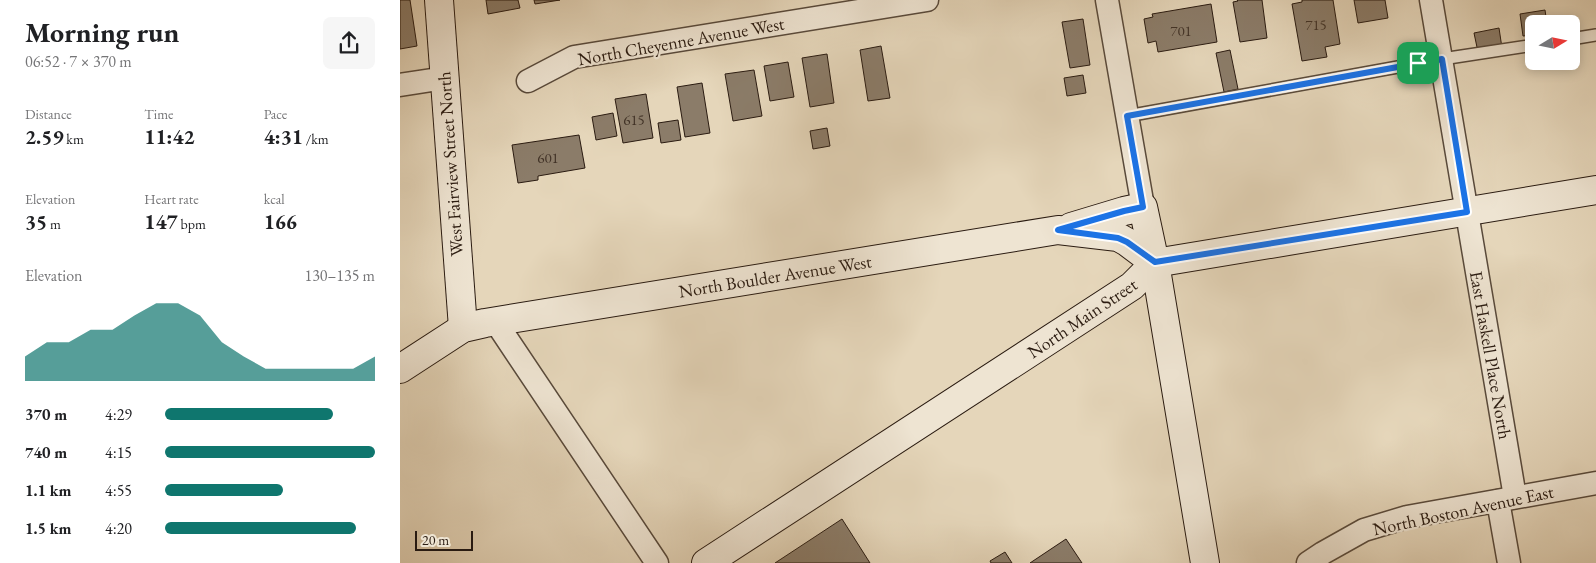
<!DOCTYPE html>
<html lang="en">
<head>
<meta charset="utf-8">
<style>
  :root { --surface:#fff; --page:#f6f6f6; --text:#202124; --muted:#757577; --accent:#0f766e }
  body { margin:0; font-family:"EB Garamond",serif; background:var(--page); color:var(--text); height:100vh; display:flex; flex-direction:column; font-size:19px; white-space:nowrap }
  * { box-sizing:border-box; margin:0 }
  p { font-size:16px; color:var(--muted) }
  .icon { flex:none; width:28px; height:28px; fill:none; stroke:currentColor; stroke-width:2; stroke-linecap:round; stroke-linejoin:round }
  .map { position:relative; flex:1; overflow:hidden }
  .panel { display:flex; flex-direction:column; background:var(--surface); width:400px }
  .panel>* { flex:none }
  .needle { width:32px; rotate:80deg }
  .controls { position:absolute; left:1125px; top:15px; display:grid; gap:10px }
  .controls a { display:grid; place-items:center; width:55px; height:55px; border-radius:8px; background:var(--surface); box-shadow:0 2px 12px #0003; font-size:25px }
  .scale { position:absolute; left:15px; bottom:12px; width:58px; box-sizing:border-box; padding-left:5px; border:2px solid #2a1b11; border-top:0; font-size:14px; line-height:18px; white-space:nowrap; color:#2a1b11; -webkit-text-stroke:4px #eee4d2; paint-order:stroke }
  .pin { position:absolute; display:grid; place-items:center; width:42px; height:42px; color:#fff; margin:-21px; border-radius:10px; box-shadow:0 2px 8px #0006 }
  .round { display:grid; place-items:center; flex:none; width:52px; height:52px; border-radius:8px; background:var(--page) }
  .overview { display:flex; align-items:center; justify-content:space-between; height:85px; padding:0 25px }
  h1 { font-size:28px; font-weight:700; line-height:38px }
  .figures { display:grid; grid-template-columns:repeat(3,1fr); gap:8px; height:85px; padding:5px 25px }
  .figures div { display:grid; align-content:center }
  .figures b { font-size:21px; font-weight:700 }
  .figures small { font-size:14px; font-weight:400 }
  .figures p { font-size:14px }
  .chart { height:140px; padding:10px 25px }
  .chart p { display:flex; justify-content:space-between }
  .chart svg { width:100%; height:90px; margin-top:5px; fill:var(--accent); opacity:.7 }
  ul { padding:0 25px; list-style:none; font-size:16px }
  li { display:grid; grid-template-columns:80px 60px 1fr; align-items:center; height:38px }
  li i { height:12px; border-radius:6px; background:var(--accent) }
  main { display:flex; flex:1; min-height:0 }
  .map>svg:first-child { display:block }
  .building { fill:#8b7c69; stroke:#2a1b11 }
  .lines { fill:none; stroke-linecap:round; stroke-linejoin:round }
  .lane-casing { stroke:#594a3b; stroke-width:14 }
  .street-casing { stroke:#594a3b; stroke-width:25 }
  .secondary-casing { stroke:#2a1b11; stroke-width:30 }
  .lane { stroke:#eee4d2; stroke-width:11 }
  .street { stroke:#eee4d2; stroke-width:22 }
  .secondary { stroke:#eee4d2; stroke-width:28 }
  .route-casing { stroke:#fff; stroke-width:10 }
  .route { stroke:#1a73e8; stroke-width:6 }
  .labels { text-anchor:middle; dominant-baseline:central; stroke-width:4.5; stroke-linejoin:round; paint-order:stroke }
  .number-label { font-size:15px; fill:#423327 }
  .street-label { font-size:18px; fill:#2a1b11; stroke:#eee4d2 }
</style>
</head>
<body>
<main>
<section class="panel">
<div class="overview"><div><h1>Morning run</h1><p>06:52 · 7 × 370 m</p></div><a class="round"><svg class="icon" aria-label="share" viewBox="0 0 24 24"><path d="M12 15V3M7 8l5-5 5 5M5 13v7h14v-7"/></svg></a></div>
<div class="figures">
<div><p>Distance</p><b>2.59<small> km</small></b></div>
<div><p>Time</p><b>11:42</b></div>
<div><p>Pace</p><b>4:31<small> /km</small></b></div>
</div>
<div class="figures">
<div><p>Elevation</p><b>35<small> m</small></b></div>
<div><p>Heart rate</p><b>147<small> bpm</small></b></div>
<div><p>kcal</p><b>166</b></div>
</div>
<div class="chart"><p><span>Elevation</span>130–135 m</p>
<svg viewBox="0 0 160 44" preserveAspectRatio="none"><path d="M0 44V32L10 25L20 25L30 19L40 19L50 12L60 6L70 6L80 12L90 25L100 32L110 38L120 38L130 38L140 38L150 38L160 32V44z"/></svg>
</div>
<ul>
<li><b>370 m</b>4:29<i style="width:80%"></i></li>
<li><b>740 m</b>4:15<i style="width:100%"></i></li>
<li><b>1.1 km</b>4:55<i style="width:56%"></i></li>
<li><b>1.5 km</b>4:20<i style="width:91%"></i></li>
</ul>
</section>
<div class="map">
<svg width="1196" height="563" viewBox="0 0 1196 563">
  <rect width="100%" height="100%" fill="#e5d6ba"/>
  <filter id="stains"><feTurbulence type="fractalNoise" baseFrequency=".004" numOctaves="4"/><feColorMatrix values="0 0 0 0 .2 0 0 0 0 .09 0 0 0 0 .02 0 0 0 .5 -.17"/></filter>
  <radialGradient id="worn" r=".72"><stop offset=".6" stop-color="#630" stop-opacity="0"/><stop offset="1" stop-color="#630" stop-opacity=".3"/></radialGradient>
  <!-- building -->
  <g class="building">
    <path d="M0,0H10L17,46L0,49Z"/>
    <path d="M86,0H118L120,8L88,14Z"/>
    <path d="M134,0H160L135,4Z"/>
    <path d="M837,0H862L867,38L840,42L833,2L838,1Z"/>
    <path d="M902,0H933L940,44L925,47L927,57L902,61L892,4L902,2Z"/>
    <path d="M954,0H985L988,18L958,23Z"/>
    <path d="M811,4L817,42L758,52L756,41L748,43L744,19L753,17L752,14Z"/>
    <path d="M1145,10L1147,24H1134V35L1123,36L1120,14Z"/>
    <path d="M683,19L690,65L670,68L662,22Z"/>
    <path d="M1099,28L1102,48L1078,52L1074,33Z"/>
    <path d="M481,46L490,98L468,101L460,50Z"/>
    <path d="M830,50L838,89L824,92L816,53Z"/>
    <path d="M427,54L434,103L410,107L402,58Z"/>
    <path d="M388,62L394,97L370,101L364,66Z"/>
    <path d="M354,70L362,116L333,121L325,74Z"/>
    <path d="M683,75L686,93L667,96L664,78Z"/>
    <path d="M302,83L310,133L285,137L277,87Z"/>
    <path d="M246,94L253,138L223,143L215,99Z"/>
    <path d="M213,113L217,136L196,140L192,117Z"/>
    <path d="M278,120L281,140L261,143L258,123Z"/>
    <path d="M427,128L430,146L413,149L410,131Z"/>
    <path d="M179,135L185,168L138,176V180L118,183L112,145Z"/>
    <path d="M442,519L470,563H375Z"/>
    <path d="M666,539L682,563H630Z"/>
    <path d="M605,552L612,563H591L590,561Z"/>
  </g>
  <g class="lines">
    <defs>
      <g id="lane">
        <path d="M1171,39L1196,35"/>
        <path d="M727,116L1042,59L1134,45"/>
      </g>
      <g id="street">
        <path d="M707,0L743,207"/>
        <path d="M1031,0L1115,497"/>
        <path d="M128,81L174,57L527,0"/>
        <path d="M0,85L45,78"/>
        <path d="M95,321L257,563"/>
        <path d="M1098,501L1109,563"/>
        <path d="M908,563L923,553L964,530L1007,517L1196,483"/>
      </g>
      <g id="secondary">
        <path d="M39,0L63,328"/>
        <path d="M671,227L724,211L743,207L755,263L805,563"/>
        <path d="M0,369L63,328L85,323L658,230L718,237L727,242L755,263"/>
        <path d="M306,563L732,286L755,263L1196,190"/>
      </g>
    </defs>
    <!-- lane casing -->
    <use href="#lane" class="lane-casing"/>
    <!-- street casing -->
    <use href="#street" class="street-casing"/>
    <!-- secondary casing -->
    <use href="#secondary" class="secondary-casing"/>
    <!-- lane -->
    <use href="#lane" class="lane"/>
    <!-- street -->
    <use href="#street" class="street"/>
    <!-- secondary -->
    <use href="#secondary" class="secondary"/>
  </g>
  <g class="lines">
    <defs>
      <path id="route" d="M1042,59L1067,212L755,262L727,242L718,238L658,230L724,211L743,207L727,116Z"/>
    </defs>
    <!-- route casing -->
    <use href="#route" class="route-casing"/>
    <!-- route -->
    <use href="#route" class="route"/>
  </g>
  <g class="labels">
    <!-- number labels -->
    <g class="number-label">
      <text x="916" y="24">715</text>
      <text x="781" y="30">701</text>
      <text x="234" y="119">615</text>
      <text x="148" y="157">601</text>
    </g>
    <!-- street labels -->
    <g class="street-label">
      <text transform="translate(281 41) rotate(-10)">North Cheyenne Avenue West</text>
      <text transform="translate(50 164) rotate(-94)">West Fairview Street North</text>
      <text transform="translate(375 276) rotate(-9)">North Boulder Avenue West</text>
      <text transform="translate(682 318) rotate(-34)">North Main Street</text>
      <text transform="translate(1091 355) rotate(80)">East Haskell Place North</text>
      <text transform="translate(1063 510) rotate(-12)">North Boston Avenue East</text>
    </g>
  </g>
  <rect width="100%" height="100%" filter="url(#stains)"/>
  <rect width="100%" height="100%" fill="url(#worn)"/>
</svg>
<div class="controls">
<a><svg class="needle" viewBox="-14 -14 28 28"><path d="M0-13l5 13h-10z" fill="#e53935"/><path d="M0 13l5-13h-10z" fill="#757577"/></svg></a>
</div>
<div class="scale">20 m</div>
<div class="pin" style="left:1018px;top:63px;background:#1e9e55"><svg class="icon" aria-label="arrive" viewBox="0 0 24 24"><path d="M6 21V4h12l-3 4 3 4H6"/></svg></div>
</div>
</main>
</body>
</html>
